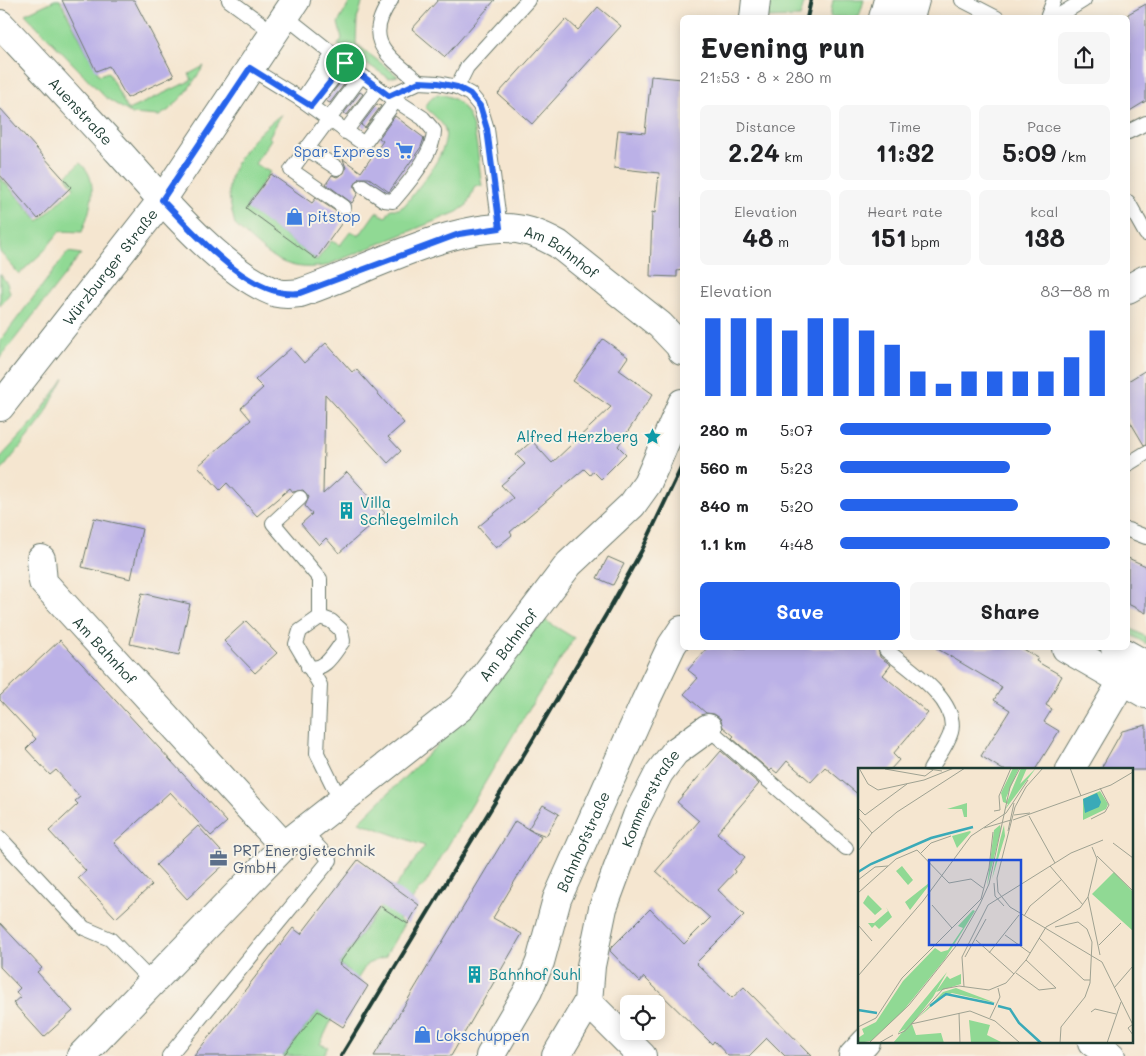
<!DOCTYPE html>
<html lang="en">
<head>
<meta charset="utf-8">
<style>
  :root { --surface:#fff; --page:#f6f6f6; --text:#202124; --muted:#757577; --accent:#2563eb }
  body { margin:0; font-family:Mali,sans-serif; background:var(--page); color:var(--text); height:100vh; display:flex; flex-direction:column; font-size:19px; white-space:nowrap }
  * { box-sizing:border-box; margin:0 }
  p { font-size:16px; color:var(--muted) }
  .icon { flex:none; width:28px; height:28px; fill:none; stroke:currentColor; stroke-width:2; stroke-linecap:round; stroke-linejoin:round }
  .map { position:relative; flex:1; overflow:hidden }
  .panel { position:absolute; left:680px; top:15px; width:450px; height:635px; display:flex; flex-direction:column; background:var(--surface); border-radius:8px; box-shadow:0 2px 12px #0003 }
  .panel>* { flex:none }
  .fabs { position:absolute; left:620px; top:995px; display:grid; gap:10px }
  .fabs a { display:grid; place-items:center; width:45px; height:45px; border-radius:8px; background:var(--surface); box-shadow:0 2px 12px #0003; font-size:25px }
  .pin { position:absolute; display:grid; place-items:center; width:42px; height:42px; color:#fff; margin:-21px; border:2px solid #fff; border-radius:50%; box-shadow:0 1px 5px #0007 }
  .round { display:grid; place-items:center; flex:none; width:52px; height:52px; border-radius:8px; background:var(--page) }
  .overview { display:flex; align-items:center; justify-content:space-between; height:85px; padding:0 20px }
  h1 { font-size:28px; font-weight:700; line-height:38px }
  .stats { display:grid; grid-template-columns:repeat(3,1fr); gap:8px; height:85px; padding:5px 20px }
  .stats div { display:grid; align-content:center; border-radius:8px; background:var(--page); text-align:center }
  .stats b { font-size:25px; font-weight:700 }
  .stats small { font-size:14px; font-weight:400 }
  .stats p { font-size:14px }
  .chart { height:140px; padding:10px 20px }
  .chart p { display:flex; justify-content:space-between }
  .chart svg { width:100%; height:90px; margin-top:5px; stroke:var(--accent); stroke-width:6 }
  .primary-button { display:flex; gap:10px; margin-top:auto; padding:10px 20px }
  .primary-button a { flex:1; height:58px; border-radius:8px; background:var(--accent); color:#fff; font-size:20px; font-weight:700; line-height:58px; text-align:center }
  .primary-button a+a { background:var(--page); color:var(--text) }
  ul { padding:0 20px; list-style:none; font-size:16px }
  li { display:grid; grid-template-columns:80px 60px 1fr; align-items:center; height:38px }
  li i { height:12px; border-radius:6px; background:var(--accent) }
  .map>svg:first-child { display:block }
  .green { fill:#90d994; stroke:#588b64 }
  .building { fill:#bbb1e7 }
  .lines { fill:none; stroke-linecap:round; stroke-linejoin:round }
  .lane-casing { stroke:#6a786b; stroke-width:16 }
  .street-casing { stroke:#6a786b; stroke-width:30 }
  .secondary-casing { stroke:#6a786b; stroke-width:30 }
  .lane { stroke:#fff; stroke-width:14 }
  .street { stroke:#fff; stroke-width:28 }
  .secondary { stroke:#fff; stroke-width:28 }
  .rail { stroke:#1f3d34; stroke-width:4 }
  .route-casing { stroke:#fff; stroke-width:10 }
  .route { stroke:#2563eb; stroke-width:6 }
  .labels { text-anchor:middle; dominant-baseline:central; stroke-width:4; stroke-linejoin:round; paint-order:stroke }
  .street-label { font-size:15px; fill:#1f3d34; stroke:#f7f3e8 }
  .shop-label { font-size:15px; fill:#366cbe; stroke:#f7f3e8; text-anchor:start }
  .culture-label { font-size:15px; fill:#0d838f; stroke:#f7f3e8; text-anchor:start }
  .service-label { font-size:15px; fill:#4e5e75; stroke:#f7f3e8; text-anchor:start }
  .inset-river { fill:none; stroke:#3aaab8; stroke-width:2.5 }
  .inset-road { fill:none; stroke:#9fa292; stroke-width:1 }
  .view { fill:#1d4ed8; fill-opacity:0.15; stroke:#1d4ed8; stroke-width:2.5 }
  .inset-edge { fill:none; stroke:#1f3d34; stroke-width:2.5 }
</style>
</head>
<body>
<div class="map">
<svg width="1146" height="1056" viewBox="0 0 1146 1056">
  <rect width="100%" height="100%" fill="#f7f3e8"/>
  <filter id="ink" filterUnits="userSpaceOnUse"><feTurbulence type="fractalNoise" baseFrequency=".02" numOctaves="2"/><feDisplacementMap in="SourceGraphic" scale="10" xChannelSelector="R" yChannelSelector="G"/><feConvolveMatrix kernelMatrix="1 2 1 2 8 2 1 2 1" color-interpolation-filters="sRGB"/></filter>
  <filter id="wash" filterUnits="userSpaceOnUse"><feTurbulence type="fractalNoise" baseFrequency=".0096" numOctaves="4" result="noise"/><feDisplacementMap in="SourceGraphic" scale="20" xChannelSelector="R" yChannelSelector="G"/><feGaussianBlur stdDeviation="1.12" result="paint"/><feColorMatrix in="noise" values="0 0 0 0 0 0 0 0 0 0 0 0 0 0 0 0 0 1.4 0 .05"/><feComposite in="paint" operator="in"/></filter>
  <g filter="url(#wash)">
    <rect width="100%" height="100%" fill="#f5e6d0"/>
    <!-- green -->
    <g class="green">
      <path d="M55,0H60L99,75L108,72L128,110L192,80L189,74L204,66L185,94L169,110L159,116L132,114L106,98L25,14Z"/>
      <path d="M351,0H363L357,19L356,44L398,76L389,78L338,45L342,39L338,23Z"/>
      <path d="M765,0H805L800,17L763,18Z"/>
      <path d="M833,0H864L859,17H830Z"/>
      <path d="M438,94C480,98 476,154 482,186H475L467,205L457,212L325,266C282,273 265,252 235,225C233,214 228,199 229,187C232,157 260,130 282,114L269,137L271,139L255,164L270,172L246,207L317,260L331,241L340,245L351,231L359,236L376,212L386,217L391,209H399L405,205C417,188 454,148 444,127C440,120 431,113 425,107L432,97Z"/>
      <path d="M80,163C101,180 90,211 82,232L60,231L44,251L19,274L0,252V177L39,221L74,188L66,176Z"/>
      <path d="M68,252L81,254L0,358V341Z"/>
      <path d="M0,274L7,283L10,293L0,306Z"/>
      <path d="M64,378L42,420L0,472V458L35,420Z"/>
      <path d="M543,619L574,638L522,720L423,888H420L399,920L404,924L385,957L367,964L332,1019L320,1044L328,1047L322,1056H283L349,971L339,964L425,846L359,822L467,716Z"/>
      <path d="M1128,627L1146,637V644L1128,633Z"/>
    </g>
    <g id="blocks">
      <!-- building -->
      <g class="building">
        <path d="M62,0H134L174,76L127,98L109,66L96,71Z"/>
        <path d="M438,0H495L445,57L412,29Z"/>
        <path d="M1146,4V101L1128,112V14Z"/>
        <path d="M598,7L621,26L532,124L498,94L566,19L578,30Z"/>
        <path d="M651,76L682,79V270L677,271V277L650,276L652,212L655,213L659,173L614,168L618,130L645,133Z"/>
        <path d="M343,79L346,82L330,103L326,101Z"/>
        <path d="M360,92L363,94L347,115L344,113Z"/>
        <path d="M377,104L381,106L365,128L361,125Z"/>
        <path d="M0,108L71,187L38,219L0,175Z"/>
        <path d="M395,116L424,138L421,147L389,192L369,178H359L354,186L358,193L352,203L326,184L332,175L337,177L344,173L346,168L343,159L361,172L383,141L379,138Z"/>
        <path d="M271,174L312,203L316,198L343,216L338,222L341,224L316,259L246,208Z"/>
        <path d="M603,339L628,357L619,370L653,394L618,446L626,454L601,479L593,471L590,475L584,469L510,532L512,535L496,548L478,527L513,498L501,485L525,464L516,455L532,441L552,463L611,407L573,381Z"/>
        <path d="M326,343L352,372L356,369L404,423L388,437L401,451L388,463L325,394L323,494L347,472L385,513L339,553L326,538L319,545L301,524L312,514L305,506L309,497L303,490L293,492L290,488L257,516L227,483L220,490L198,466L251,420L241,408L263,388L255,380L291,348L304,363Z"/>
        <path d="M1146,370V444L1144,445L1128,418V381Z"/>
        <path d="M94,518L142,529L131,579L82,567Z"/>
        <path d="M608,557L624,564L613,585L597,578Z"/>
        <path d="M1128,558L1146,566V613L1128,604Z"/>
        <path d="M142,593L190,604L179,655L130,644Z"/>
        <path d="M246,621L277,653L255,673L224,641Z"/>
        <path d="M60,640L227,822L211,836L170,792L114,843L152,885L116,918L78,878L86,871L49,831L78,804L75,801L80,797L56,770L50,775L26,749L36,739L0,700V696Z"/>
        <path d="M707,648H878L880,657L891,665L883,675L928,713L893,754L899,760L890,770H860V796L825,767L811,782L787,761L777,773L772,769L770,771L732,738L734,736L723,727L720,718L714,714L706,713L684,694L698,678L688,670Z"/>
        <path d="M936,648H1022L1038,658L1036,661L1062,676L1046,705L1052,709L1044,722L1059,731L1035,770H1003L981,756L1010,710L994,700L1002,687Z"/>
        <path d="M1146,725V770H1100L1122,731Z"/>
        <path d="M721,751L759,784L717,833L745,857L734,870L735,872L718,890L744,915L696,963L732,998L744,987L812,1056H785L767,1038L749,1056H728L714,1041L712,1044L644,977L640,982L610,951L611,948L650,909L684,944L710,918L656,871L699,821L677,802Z"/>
        <path d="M543,805L559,814L546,836L528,829L541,837L493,918L522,934L451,1056H374L515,821L528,829Z"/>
        <path d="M198,826L229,860L187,899L156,865Z"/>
        <path d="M358,860L419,905L408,924L380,906L339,964L368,986L343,1027L318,1011L283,1056H194L293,928L301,934Z"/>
        <path d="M0,923L42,968L37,972L73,1011L44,1037L13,1003L20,997L16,992L20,988L0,967Z"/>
      </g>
    </g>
  </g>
  <g filter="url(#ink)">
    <use href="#blocks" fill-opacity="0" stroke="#6a786b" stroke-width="1"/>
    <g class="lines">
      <defs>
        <g id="lane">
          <path d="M229,0L274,33"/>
          <path d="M391,0C361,42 389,56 419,82"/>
          <path d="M962,0L997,18"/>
          <path d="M1047,18L1054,0"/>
          <path d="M1055,18L1084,0"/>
          <path d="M333,54L389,96L419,82L438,83L457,87L470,94L480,106L487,129L500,228"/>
          <path d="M250,68L302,100L333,54L285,16"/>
          <path d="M457,87L467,67L528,0"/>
          <path d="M302,100L364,144L396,100"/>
          <path d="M311,106L345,63"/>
          <path d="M345,132L378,88"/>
          <path d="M1128,132L1146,123"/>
          <path d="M306,148L337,168"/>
          <path d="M363,186L384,200L393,201C408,184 434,153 434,131L423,118L389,96"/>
          <path d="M1128,202L1146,234"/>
          <path d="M344,207L291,170L361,76"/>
          <path d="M1128,464L1146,453"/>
          <path d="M300,498L273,523L320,579V617L300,631L296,644L320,685L317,753L341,802"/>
          <path d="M1128,530L1146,537"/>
          <path d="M886,650C908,668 959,700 951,732C948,744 936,759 930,770"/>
          <path d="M308,667C325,672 334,653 343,641L341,630L331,621L320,617"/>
          <path d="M708,728L846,848"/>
          <path d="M0,838L84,928L110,939L153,983"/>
          <path d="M169,1056L330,860L304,831"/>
        </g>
        <g id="street">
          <path d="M754,18L756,0"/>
          <path id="s1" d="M0,24C40,66 79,109 119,152C157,194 224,275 277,293C285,295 292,294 300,293C360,273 438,230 500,228C520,227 541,234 558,244L660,325L679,345L682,351"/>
          <path d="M1128,289L1146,279"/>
          <path id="s2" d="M41,559L43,582L284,846"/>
          <path d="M1070,770L1123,680"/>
          <path d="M588,1002L642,1056"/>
          <path d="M1092,1042L1111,1056"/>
          <path id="s3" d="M81,1056L284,846L461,707L569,564L632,505L647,484L682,403"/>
          <path id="s4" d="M490,1056L528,991L540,962L557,899L645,702L672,645L682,630"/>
          <path id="s5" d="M556,1056L588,1002L591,966L603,908L637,816L659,773L675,752L708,728"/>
          <path d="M853,1056L866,1042"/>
        </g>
        <g id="secondary">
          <path d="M883,18L888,0"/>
          <path d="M910,18L915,0"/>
          <path id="s6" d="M0,407L162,200L296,0"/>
          <path d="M1066,648L1146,694"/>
          <path d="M1115,648L1146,665"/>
        </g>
      </defs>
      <!-- lane casing -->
      <use href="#lane" class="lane-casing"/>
      <!-- street casing -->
      <use href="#street" class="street-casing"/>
      <!-- secondary casing -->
      <use href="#secondary" class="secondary-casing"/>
      <!-- lane -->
      <use href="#lane" class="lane"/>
      <!-- street -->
      <use href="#street" class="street"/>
      <!-- secondary -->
      <use href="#secondary" class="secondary"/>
      <!-- rail -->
      <g class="rail">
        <path d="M807,18L811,0"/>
        <path d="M341,1056L532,741L607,613L642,550L682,466"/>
      </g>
    </g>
  </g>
  <g class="lines" filter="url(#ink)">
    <defs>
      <path id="route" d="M345,63L389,96L419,82L438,83L457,87L470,94L480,106L487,129L500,228L459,234L300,293C250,300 194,232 162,200L250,68L311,106Z"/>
    </defs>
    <!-- route casing -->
    <use href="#route" class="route-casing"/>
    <!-- route -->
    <use href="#route" class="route"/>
  </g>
  <!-- icons -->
  <defs>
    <symbol id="supermarket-bare" viewBox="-9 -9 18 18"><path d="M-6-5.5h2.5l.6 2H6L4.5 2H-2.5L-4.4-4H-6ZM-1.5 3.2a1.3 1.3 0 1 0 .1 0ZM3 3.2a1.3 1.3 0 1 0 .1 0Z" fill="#3f7fe0" stroke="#f7f3e8" stroke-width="2.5" paint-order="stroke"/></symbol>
    <symbol id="shop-bare" viewBox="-9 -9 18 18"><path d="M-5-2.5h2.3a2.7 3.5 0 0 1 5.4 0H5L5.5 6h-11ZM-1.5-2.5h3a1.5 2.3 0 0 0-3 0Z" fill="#3f7fe0" stroke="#f7f3e8" stroke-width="2.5" paint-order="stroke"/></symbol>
    <symbol id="sight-bare" viewBox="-9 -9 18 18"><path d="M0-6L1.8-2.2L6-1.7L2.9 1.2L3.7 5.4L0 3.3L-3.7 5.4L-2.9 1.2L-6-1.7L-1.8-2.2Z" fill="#0f9aa8" stroke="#f7f3e8" stroke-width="2.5" paint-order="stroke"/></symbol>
    <symbol id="building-bare" viewBox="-9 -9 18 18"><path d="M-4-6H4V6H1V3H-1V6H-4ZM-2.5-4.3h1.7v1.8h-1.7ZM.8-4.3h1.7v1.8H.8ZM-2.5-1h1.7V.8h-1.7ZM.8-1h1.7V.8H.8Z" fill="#0f9aa8" stroke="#f7f3e8" stroke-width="2.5" paint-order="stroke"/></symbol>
    <symbol id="office-bare" viewBox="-9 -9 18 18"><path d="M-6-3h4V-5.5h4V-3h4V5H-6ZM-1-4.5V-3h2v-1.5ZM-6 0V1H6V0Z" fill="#5c6f8a" stroke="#f7f3e8" stroke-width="2.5" paint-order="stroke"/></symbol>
  </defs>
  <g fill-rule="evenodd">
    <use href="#supermarket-bare" x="392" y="138" width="25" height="25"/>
    <use href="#shop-bare" x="282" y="204" width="25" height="25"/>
    <use href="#sight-bare" x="640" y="424" width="25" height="25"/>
    <use href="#building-bare" x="334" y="498" width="25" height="25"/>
    <use href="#office-bare" x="206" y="846" width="25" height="25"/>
    <use href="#building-bare" x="462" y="962" width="25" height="25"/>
    <use href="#shop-bare" x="410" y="1022" width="25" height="25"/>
  </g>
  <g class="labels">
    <!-- street labels -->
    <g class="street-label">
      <text stroke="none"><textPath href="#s1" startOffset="119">Auenstraße</textPath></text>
      <text stroke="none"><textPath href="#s1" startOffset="690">Am Bahnhof</textPath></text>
      <text stroke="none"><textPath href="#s6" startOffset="178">Würzburger Straße</textPath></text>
      <text stroke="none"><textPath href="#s3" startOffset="595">Am Bahnhof</textPath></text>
      <text stroke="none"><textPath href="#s2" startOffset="115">Am Bahnhof</textPath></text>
      <text stroke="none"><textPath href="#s5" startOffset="278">Kommerstraße</textPath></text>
      <text stroke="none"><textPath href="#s4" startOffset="235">Bahnhofstraße</textPath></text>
    </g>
    <!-- shop labels -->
    <g class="shop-label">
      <text x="390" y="151" text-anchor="end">Spar Express</text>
      <text x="308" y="216">pitstop</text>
      <text x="436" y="1035">Lokschuppen</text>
    </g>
    <!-- culture labels -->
    <g class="culture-label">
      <text x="638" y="436" text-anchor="end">Alfred Herzberg</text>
      <text x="360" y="502">Villa<tspan x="360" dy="17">Schlegelmilch</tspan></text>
      <text x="489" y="974">Bahnhof Suhl</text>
    </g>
    <!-- service labels -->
    <g class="service-label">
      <text x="233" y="850">PRT Energietechnik<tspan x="233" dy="17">GmbH</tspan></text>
    </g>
  </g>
  <!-- overview -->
  <g transform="translate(858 768)">
    <rect width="275" height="275" fill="#f5e6d0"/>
    <path d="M155,0H161L148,30L149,34L163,0H169L162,16L178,0L146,43L150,36L145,34L143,25ZM242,23L250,36L248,41L225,52V31ZM109,35V49H106L104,41H89ZM142,57L143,61L129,118L136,62ZM146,57L147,68L134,111L142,72ZM112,63L113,64L99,80L94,68ZM44,98L55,112L50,117L38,103ZM256,104L275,124V163L234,126ZM69,112L72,116L52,142L47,134L71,115ZM10,127L24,141L17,147L5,135ZM28,139L34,149L21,161L17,157L14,160L10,155H16L30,143ZM115,142L117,143L87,191L45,243L13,273L0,275V270L6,266L4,261L18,254L45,213L77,180L83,184L90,182L105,160L100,158ZM89,204L75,229L54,256L58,267L83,265L86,275H35L47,261L40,265L47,255ZM103,206V216L78,224L89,208L92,211ZM98,220L138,235L94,225L83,230L61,249L85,224ZM111,252L132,257L129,267L145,275H113Z" fill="#90d994"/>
    <path d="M239,25L243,34L241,39L227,45L225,31Z" fill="#3aaab8"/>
    <path class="inset-river" d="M0,104L13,96L73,70L115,59M72,238L88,226L136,236M140,238L152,241L161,255L183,275M0,242L19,245"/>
    <path class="inset-road" d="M1,0L10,16L20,22L66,12L96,0M64,0L84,3M185,0L168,19L157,39L139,110L140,124L152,139L244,194L275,257M212,0L223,28M27,1L67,8L75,2M0,40L7,47L49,16M136,43L142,42L141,28L153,0M156,47L172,45M171,48L197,95M0,49L14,65M233,51L247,44L251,37L242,20M155,52L253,17L275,4M126,60L153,52M150,63L156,35M255,75L275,90M234,79L239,91L230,129L242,187M0,83L14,65L39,44L107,0M63,85L73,75L93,68M239,88L275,123M192,98L225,137M0,112L17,99L30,98M136,115L137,128L146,138M0,125L38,91L59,82L91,115L113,111L125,120M74,137L94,160M166,148L172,138L203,112M0,157L14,173M197,159L220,154M147,167L172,185M181,170L226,212H232M118,172L156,206M241,177L263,155M131,185L161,147M107,189L128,151M158,205L181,222L198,220L168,192M0,208L65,133L113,68L148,45L170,12M106,219L104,189L130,137L213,85L245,72M256,220L275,198M233,244L237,241L258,246M101,245L102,275M132,250L142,229L140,220M53,256L112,243L137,253L162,275M275,256L270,260L275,267M0,259L18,250L44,210L123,131L131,100L135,64M40,266L47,263L85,221L101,218L131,222L148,215L168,192L188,159L222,140L230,129M11,275L51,237L98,178L122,136L131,116L152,19L162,0M21,275L35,267M202,275L203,259L227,229L232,215L234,174L229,161L220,154M249,275L263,234"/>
    <path class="view" d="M71,92H163V177H71Z"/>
    <rect width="275" height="275" class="inset-edge"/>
  </g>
</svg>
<div class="fabs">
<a><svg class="icon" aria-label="locate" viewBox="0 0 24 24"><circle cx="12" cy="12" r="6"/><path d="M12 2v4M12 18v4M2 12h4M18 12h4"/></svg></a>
</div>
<div class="pin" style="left:345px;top:63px;background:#1e9e55"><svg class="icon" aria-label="arrive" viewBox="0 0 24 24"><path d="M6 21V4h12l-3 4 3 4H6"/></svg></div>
<section class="panel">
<div class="overview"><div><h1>Evening run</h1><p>21:53 · 8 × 280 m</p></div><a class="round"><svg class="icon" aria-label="share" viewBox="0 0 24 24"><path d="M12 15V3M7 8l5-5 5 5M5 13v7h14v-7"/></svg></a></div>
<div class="stats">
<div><p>Distance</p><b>2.24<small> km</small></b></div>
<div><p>Time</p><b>11:32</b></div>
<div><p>Pace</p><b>5:09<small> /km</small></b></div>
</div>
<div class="stats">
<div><p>Elevation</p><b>48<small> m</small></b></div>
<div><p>Heart rate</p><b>151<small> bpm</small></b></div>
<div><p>kcal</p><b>138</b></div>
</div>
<div class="chart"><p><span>Elevation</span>83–88 m</p>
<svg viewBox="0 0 160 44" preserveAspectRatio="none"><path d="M5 44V6M15 44V6M25 44V6M35 44V12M45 44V6M55 44V6M65 44V12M75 44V19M85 44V32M95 44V38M105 44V32M115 44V32M125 44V32M135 44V32M145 44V25M155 44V12"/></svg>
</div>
<ul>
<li><b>280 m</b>5:07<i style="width:78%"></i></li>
<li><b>560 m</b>5:23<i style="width:63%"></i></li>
<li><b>840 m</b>5:20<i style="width:66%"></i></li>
<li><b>1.1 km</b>4:48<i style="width:100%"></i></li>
</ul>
<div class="primary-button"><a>Save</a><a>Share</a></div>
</section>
</div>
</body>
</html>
